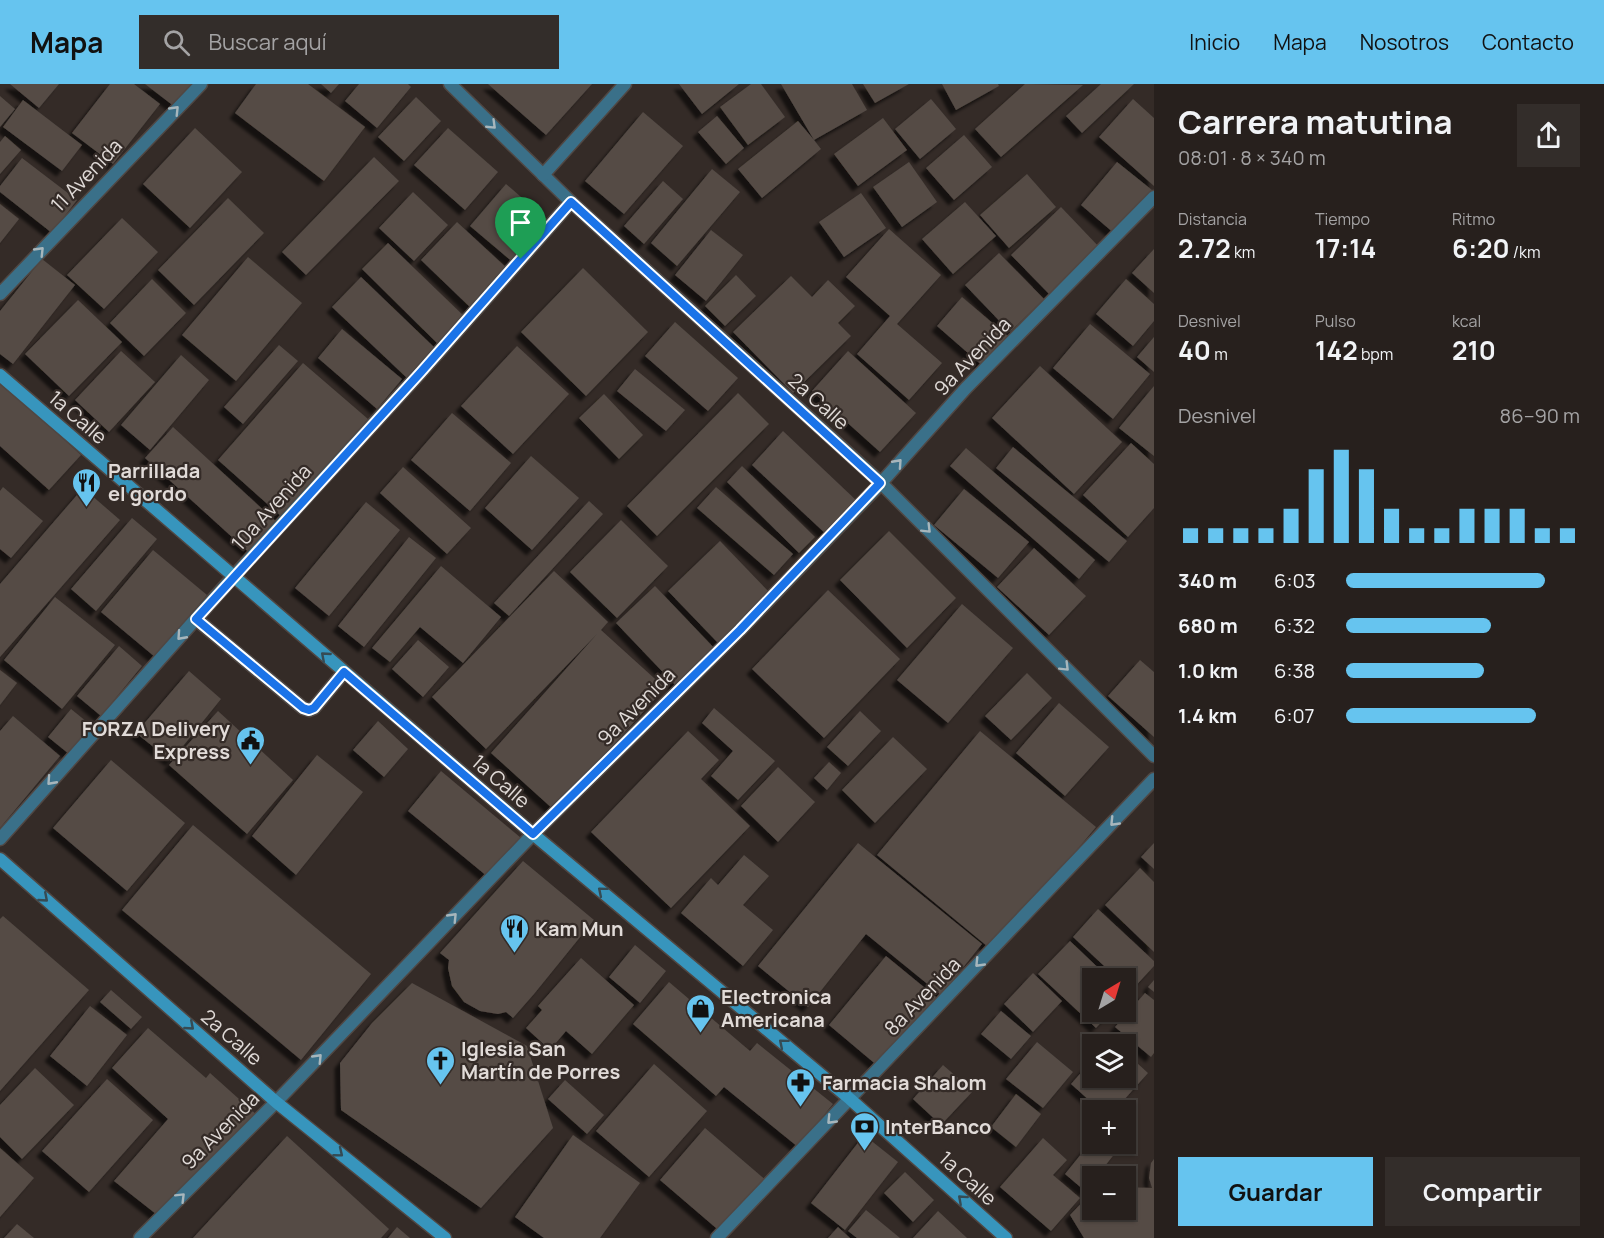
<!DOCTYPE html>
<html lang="es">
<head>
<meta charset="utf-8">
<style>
  :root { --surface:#27201d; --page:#332d2a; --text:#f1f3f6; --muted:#a4a3a4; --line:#433e3b; --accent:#66c4ef }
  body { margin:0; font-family:Manrope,sans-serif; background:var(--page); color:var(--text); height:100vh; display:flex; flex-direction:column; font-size:22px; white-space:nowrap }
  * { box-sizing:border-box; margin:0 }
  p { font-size:20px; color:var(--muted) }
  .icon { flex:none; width:33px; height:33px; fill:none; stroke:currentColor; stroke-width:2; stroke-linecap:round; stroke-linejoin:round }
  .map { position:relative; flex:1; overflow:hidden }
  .panel { display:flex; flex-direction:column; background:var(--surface); width:450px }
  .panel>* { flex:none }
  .needle { width:39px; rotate:38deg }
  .controls { position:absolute; left:1082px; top:884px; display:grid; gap:12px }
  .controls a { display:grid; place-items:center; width:54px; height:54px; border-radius:0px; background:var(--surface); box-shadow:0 2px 4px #0004,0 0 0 2px var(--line); font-size:30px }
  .pin { position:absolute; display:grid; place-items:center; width:51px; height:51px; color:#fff; margin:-62px -26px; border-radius:50% 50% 50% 0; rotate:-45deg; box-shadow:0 0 6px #0007 }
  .pin .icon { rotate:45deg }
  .round { display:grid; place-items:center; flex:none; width:63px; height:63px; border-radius:0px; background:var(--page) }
  .summary { display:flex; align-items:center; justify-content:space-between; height:102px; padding:0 24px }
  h1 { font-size:33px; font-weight:700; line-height:45px }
  .metrics { display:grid; grid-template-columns:repeat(3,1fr); gap:9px; height:102px; padding:6px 24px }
  .metrics div { display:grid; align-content:center }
  .metrics b { font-size:26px; font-weight:700 }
  .metrics small { font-size:16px; font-weight:400 }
  .metrics p { font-size:16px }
  .chart { height:168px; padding:12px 24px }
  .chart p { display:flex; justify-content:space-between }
  .chart svg { width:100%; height:108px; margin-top:6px; stroke:var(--accent); stroke-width:6 }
  .button { display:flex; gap:12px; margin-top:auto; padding:12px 24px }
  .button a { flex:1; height:69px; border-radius:0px; background:var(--accent); color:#111; font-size:24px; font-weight:700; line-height:69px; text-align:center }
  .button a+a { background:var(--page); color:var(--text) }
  ul { padding:0 24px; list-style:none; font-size:20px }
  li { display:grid; grid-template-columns:96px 72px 1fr; align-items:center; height:45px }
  li i { height:15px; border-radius:8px; background:var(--accent) }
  header { display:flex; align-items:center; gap:36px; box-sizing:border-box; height:84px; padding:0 30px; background:var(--accent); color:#111 }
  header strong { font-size:28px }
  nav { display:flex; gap:33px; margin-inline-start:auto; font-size:21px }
  .search { width:420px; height:54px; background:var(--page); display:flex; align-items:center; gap:15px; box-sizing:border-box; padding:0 21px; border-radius:0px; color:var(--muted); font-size:22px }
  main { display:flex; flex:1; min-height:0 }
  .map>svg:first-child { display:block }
  .building { fill:#544b45; filter:url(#shadow) }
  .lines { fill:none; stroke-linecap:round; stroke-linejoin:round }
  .service-casing { stroke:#504743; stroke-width:15 }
  .minor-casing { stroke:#504743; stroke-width:15 }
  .tertiary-casing { stroke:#504743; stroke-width:15 }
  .secondary-casing { stroke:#504743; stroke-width:15 }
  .service { stroke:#3a7089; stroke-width:12 }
  .minor { stroke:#3a7089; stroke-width:12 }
  .tertiary { stroke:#3a7089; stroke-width:12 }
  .secondary { stroke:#3795bd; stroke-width:12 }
  .oneway { stroke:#a7b6bc }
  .oneway2 { stroke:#354b54 }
  .route-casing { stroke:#fff; stroke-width:12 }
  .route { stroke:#1a73e8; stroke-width:8 }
  .labels { text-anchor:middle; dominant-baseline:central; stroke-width:4.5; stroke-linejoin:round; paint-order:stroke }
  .street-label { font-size:20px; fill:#e1dbd8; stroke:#342b27 }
  .poi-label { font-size:20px; font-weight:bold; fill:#e1dbd8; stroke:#342b27; text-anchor:start }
</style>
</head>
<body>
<header>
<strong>Mapa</strong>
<div class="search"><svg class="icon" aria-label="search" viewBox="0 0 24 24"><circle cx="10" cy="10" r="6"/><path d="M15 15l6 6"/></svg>Buscar aquí</div>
<nav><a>Inicio</a><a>Mapa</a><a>Nosotros</a><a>Contacto</a></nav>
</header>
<main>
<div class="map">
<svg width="1154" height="1154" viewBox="0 0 1154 1154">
  <defs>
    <filter id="shadow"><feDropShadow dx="-5.5" dy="5.5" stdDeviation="1.5" flood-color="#0009"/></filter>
  </defs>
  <rect width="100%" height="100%" fill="#342b27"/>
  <!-- building -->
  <g class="building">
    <path d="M10,0H59L39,24Z"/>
    <path d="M110,0H134L160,20L113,80L72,49Z"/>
    <path d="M145,0H193L175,23Z"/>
    <path d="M256,0H308L365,43L324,97L235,29Z"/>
    <path d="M321,0H339L331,9Z"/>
    <path d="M359,0H408L411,3L377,44L345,17Z"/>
    <path d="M488,0H592L546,51Z"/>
    <path d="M679,0H739L702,30Z"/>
    <path d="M751,0H761L785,33L748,61L720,23Z"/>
    <path d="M781,0H852L867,26L814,56L821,65L762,114L738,85L798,37L814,56Z"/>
    <path d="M863,0H909L875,19Z"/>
    <path d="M942,0H998L999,2L956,26Z"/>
    <path d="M1025,0L1083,1L1001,73L975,45Z"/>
    <path d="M1101,0H1134L1082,49L1066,32Z"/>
    <path d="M0,12L15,25L0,43Z"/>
    <path d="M416,13L441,37L404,77L378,53Z"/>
    <path d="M931,15L956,45L920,75L895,45Z"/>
    <path d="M1133,15L1154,34V102L1099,53Z"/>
    <path d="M23,16L82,61L62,87L3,43Z"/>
    <path d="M643,28L683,62L624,130L585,97Z"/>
    <path d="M717,32L744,64L726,80L698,48Z"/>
    <path d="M883,34L907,66L858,102L834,70Z"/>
    <path d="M195,44L242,88L190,144L143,100Z"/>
    <path d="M448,44L498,88L465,126L414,81Z"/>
    <path d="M964,51L992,83L954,116L926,84Z"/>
    <path d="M5,52L21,66L0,90V58Z"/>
    <path d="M374,73L399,97L306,191L282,168Z"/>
    <path d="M22,74L77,116L52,149L0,108V102Z"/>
    <path d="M909,78L937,118L902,143L873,103Z"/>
    <path d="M1117,78L1152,106L1115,150L1081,121Z"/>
    <path d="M712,85L740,108L677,182L651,159Z"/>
    <path d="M1027,90L1056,123L1009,164L980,131Z"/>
    <path d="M663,97L683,115L644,160L624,142Z"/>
    <path d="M506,100L551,139L515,180L470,142Z"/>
    <path d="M413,108L448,141L414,177L379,144Z"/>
    <path d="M861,109L886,144L844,173L819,138Z"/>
    <path d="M228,114L264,149L194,221L158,186Z"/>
    <path d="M965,118L996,152L953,190L922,155Z"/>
    <path d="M0,120L19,135L0,159Z"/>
    <path d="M1061,123L1101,165L1051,212L1011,171Z"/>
    <path d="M122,134L158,168L104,225L67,191Z"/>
    <path d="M457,138L510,187L473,226L421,176Z"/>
    <path d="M889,145L941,191L897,240L942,279L909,316L857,270L890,232L846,193Z"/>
    <path d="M711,146L743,171L706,217L675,191Z"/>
    <path d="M388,159L467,235L440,262L362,185Z"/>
    <path d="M1154,165V209L1132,189Z"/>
    <path d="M999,169L1044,215L1010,248L965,201Z"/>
    <path d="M248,173L302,219L236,297L182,251Z"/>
    <path d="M42,175L75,201L13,280L0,270V227Z"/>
    <path d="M583,184L648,248L586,312L521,248Z"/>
    <path d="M736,191L756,212L725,242L705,222Z"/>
    <path d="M791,192L812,213L828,196L855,222L838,239L851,252L793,309L733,248Z"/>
    <path d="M361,193L436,265L407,294L332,223Z"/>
    <path d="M152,195L186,229L144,272L110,239Z"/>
    <path d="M1126,195L1154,220V237L1133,262L1096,230Z"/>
    <path d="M962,213L1009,253L984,283L937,242Z"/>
    <path d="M78,216L122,258L69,312L25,270Z"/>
    <path d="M675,238L738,294L708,327L645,272Z"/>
    <path d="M1090,240L1150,290L1113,335L1053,284Z"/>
    <path d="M342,245L402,295L377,325L318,274Z"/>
    <path d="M1154,253V288L1137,273Z"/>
    <path d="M279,261L298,277L243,340L224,323Z"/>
    <path d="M517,262L569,310L513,370L461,322Z"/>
    <path d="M121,267L155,298L109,348L75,316Z"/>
    <path d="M848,267L916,329L880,368L812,307Z"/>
    <path d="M181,271L209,296L150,366L121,341Z"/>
    <path d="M303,279L368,335L282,433L218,376Z"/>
    <path d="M1040,282L1122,358L1074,410L992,334Z"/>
    <path d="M635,285L685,326L666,347L617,307Z"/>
    <path d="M0,297L81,371L49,406L0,362Z"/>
    <path d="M1154,302V372L1119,344Z"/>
    <path d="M738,309L769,340L657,452L627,422Z"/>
    <path d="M604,310L643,351L619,375L579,334Z"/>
    <path d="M452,329L511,379L470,427L411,376Z"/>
    <path d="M173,343L282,443L254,473L145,374Z"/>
    <path d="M783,347L858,418L827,451L752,381Z"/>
    <path d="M1131,359L1154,380V424L1128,453L1083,411Z"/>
    <path d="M1013,363L1127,457L1109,478L996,384Z"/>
    <path d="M966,364L1095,476L1079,495L950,382Z"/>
    <path d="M531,372L579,414L532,466L485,424Z"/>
    <path d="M742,382L815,453L799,469L727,398Z"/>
    <path d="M403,383L471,444L447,470L380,409Z"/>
    <path d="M3,403L43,437L11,474L0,465V407Z"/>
    <path d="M716,403L793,470L774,491L697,424Z"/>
    <path d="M83,404L120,436L0,573V500Z"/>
    <path d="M964,405L1029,458L998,494L934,441Z"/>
    <path d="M589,417L603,430L509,532L494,519Z"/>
    <path d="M366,418L400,446L329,532L295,504Z"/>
    <path d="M132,434L157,455L96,527L71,505Z"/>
    <path d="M621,436L668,482L617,534L570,488Z"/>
    <path d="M889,447L956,514L907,564L840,496Z"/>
    <path d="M409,453L436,474L364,563L338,542Z"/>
    <path d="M720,457L770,509L718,559L668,507Z"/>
    <path d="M1034,464L1086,512L1049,551L997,503Z"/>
    <path d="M153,466L207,511L155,573L101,528Z"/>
    <path d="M441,482L501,533L463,579L420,543L390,578L372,564Z"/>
    <path d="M554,487L608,538L601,546L665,604L554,726L491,669L597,550L486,665L432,613Z"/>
    <path d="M655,502L716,566L677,603L616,539Z"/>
    <path d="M828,506L900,575L824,654L752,585Z"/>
    <path d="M55,513L115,561L62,625L4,576Z"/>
    <path d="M962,520L1013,564L948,639L897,596Z"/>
    <path d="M418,556L449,583L423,613L392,585Z"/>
    <path d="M119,562L142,582L101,632L77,612Z"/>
    <path d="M1140,576L1154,588V653L1108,612Z"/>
    <path d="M0,586L17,599L0,621Z"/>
    <path d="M189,587L221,615L171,677L136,649Z"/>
    <path d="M1027,589L1052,614L1011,656L985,632Z"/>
    <path d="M1059,619L1109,663L1065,712L1016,669Z"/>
    <path d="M714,624L775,677L738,716L711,692L733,667L702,639Z"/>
    <path d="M71,625L92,642L69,670L48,653Z"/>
    <path d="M218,627L293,696L247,750L169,681Z"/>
    <path d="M860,627L881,647L848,682L827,663Z"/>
    <path d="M13,632L60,672L0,744V647Z"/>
    <path d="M378,637L408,665L384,693L353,666Z"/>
    <path d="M688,647L719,676L701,695L750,742L671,824L591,748Z"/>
    <path d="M980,647L1096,743L993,867L877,771Z"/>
    <path d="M893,653L927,685L875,739L842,706Z"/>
    <path d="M317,671L363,708L296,791L252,752Z"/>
    <path d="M111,676L185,739L127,807L53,744Z"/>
    <path d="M829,678L841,689L827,706L814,694Z"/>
    <path d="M778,683L815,718L778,758L741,722Z"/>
    <path d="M441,687L521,754L488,793L408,727Z"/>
    <path d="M193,741L371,890L301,976L122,826Z"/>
    <path d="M858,759L982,860L941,911L866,850L808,923L758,882Z"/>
    <path d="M1154,759V785L1141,773Z"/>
    <path d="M744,771L769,792L743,821L773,846L743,882L681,829L711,794L718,801Z"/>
    <path d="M523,777L594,836L534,910L513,934L506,928L498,930L480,927L464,918L452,902L448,884L449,876L440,869Z"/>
    <path d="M1140,784L1154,798V868L1105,821Z"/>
    <path d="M1098,825L1154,877V882L1131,907L1125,901V894H1117L1073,853Z"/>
    <path d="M3,832L89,906L0,1007V835Z"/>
    <path d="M1070,857L1109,894H1092V927H1112L1096,944L1038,890Z"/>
    <path d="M635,861L666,887L640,919L609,893Z"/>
    <path d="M886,872L936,913L879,983L829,941Z"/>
    <path d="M581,874L634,921L592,970L566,947L550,966L526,944L542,926L538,922Z"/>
    <path d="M1033,889L1062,917L1033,948L1004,920Z"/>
    <path d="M1154,896V908L1148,903Z"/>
    <path d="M669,898L750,967L757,959L833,1020L798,1063L724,1003L716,1012L633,940Z"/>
    <path d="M412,899L527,962L553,1044L481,1124L341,1026L340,979L372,939Z"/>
    <path d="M111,906L142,933L131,945L100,918Z"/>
    <path d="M1145,909L1154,916V969L1151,973L1115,943Z"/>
    <path d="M90,922L127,951L87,1002L50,972Z"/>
    <path d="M1001,927L1031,952L1011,975L981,950Z"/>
    <path d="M148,944L206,994L210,989L258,1032L156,1130L114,1097L168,1035L112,984Z"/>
    <path d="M1037,958L1073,988L1043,1024L1006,995Z"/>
    <path d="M1125,968L1148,989L1115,1026H1100L1071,1000L1092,976V993H1125Z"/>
    <path d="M654,980L707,1027L649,1093L596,1047Z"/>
    <path d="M943,981L973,1007L941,1041L913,1015Z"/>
    <path d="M35,984L74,1021L22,1075L0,1053V1021Z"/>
    <path d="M107,995L153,1036L89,1108L42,1067Z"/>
    <path d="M565,996L604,1031L587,1050L548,1015Z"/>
    <path d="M1016,1010L1041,1030L1016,1063L991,1043Z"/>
    <path d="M705,1044L768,1098L723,1150L660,1096Z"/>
    <path d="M573,1051L640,1099L600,1154H544L515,1133Z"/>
    <path d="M864,1051L898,1078L845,1146L811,1119Z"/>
    <path d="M287,1052L389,1145L381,1154H193Z"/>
    <path d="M1043,1054L1067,1076L1053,1091L1080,1114L1051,1147L1000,1103Z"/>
    <path d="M1090,1059H1106L1116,1068L1097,1092H1092V1098L1085,1107L1065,1090Z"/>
    <path d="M0,1064L34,1094L0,1133Z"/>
    <path d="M1154,1075V1154H1084L1070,1131L1092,1108V1125H1125V1103L1152,1104L1149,1094L1151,1079Z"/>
    <path d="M905,1088L934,1116L913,1138L884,1109Z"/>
    <path d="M866,1126L900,1154H857L848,1147Z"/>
    <path d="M938,1127L967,1154H913Z"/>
    <path d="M17,1140L34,1154H4Z"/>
    <path d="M397,1143L410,1154H388Z"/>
    <path d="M838,1143L850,1154H828Z"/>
  </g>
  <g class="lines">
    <defs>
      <path id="service" d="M196,535L303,624L309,626L314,624L344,588"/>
      <g id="minor">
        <path d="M450,0L571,118L881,399L1154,672"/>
        <path d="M543,91L625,0"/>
        <path d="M0,210L201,0"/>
        <path d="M234,492L421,288L571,118"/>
        <path d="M140,1154L276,1018L533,750L740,546L881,399L966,304L1154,113"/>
        <path d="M717,1154L1154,695"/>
      </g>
      <path id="tertiary" d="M0,755L234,492"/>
      <g id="secondary">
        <path d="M0,291L533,750L850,1015L1006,1154"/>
        <path d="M0,775L276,1018L445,1154"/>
      </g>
    </defs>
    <!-- service casing -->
    <use href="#service" class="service-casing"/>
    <!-- minor casing -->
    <use href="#minor" class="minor-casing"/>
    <!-- tertiary casing -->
    <use href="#tertiary" class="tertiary-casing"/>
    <!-- secondary casing -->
    <use href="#secondary" class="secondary-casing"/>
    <!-- service -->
    <use href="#service" class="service"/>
    <!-- minor -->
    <use href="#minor" class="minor"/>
    <!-- tertiary -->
    <use href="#tertiary" class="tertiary"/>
    <!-- secondary -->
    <use href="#secondary" class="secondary"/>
  </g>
  <!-- one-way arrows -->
  <defs><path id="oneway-chevron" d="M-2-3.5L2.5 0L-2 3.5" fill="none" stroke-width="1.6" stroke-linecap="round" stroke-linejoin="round" transform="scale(1.5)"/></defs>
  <g class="oneway">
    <use href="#oneway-chevron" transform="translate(175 26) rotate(-46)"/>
    <use href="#oneway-chevron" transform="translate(492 41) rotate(44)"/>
    <use href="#oneway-chevron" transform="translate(40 167) rotate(-46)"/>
    <use href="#oneway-chevron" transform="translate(898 379) rotate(-48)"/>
    <use href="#oneway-chevron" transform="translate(927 445) rotate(45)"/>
    <use href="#oneway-chevron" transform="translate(181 552) rotate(132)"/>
    <use href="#oneway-chevron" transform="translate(1065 583) rotate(45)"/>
    <use href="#oneway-chevron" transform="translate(51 697) rotate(132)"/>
    <use href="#oneway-chevron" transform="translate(1114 738) rotate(134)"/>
    <use href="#oneway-chevron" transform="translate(453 833) rotate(-46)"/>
    <use href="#oneway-chevron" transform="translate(979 879) rotate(134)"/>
    <use href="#oneway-chevron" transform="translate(318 974) rotate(-46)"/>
    <use href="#oneway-chevron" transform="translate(831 1036) rotate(134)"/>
    <use href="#oneway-chevron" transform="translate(181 1113) rotate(-45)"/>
  </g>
  <g class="oneway2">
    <use href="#oneway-chevron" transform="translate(325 572) rotate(-139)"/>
    <use href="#oneway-chevron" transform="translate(602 807) rotate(-140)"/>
    <use href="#oneway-chevron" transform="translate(44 814) rotate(41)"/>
    <use href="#oneway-chevron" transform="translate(190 942) rotate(41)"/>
    <use href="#oneway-chevron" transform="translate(783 959) rotate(-140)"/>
    <use href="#oneway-chevron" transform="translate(339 1069) rotate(39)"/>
    <use href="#oneway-chevron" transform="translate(962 1115) rotate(-138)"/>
  </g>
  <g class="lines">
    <defs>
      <path id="route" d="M571,118L880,399L740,546L533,750L344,588L314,624L309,626L303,624L196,535L421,288Z"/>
    </defs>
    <!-- route casing -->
    <use href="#route" class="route-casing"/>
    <!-- route -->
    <use href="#route" class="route"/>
  </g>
  <!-- icons -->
  <defs>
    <symbol id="restaurant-pin" viewBox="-11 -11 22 30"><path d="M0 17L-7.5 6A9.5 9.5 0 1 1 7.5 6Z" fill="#66c4ef" stroke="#342b27"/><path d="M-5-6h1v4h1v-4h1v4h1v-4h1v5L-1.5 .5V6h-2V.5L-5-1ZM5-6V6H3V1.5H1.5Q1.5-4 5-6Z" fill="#111"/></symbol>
    <symbol id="civic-pin" viewBox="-11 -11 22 30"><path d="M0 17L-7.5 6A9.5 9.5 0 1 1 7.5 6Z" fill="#66c4ef" stroke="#342b27"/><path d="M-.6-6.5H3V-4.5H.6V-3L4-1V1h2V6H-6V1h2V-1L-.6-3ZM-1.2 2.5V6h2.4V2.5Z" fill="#111"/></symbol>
    <symbol id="shop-pin" viewBox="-11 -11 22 30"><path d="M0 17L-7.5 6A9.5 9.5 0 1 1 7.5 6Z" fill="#66c4ef" stroke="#342b27"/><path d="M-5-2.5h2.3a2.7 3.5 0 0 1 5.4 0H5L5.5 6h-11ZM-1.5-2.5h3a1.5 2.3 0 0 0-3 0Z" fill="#111"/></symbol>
    <symbol id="church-pin" viewBox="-11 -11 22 30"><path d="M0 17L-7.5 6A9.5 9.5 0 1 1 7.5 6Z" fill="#66c4ef" stroke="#342b27"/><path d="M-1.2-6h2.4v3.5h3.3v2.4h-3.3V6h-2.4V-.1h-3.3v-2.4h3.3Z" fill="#111"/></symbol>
    <symbol id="pharmacy-pin" viewBox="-11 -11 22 30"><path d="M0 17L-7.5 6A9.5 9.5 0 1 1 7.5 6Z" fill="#66c4ef" stroke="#342b27"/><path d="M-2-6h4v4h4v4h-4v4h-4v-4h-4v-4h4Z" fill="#111"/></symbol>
    <symbol id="bank-pin" viewBox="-11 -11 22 30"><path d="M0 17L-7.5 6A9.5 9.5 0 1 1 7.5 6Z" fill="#66c4ef" stroke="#342b27"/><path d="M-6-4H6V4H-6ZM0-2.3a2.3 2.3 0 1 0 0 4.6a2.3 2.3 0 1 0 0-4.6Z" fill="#111"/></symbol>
  </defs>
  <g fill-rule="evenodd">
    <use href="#restaurant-pin" x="70" y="382" width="33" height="45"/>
    <use href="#civic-pin" x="234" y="640" width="33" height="45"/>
    <use href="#restaurant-pin" x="498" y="828" width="33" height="45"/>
    <use href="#shop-pin" x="684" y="908" width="33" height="45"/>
    <use href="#church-pin" x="424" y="960" width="33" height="45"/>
    <use href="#pharmacy-pin" x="784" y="982" width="33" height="45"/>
    <use href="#bank-pin" x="848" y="1026" width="33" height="45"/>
  </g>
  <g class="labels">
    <!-- street labels -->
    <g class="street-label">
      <text transform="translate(86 91) rotate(-46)">11 Avenida</text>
      <text transform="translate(972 272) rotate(-46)">9a Avenida</text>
      <text transform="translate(819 317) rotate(42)">2a Calle</text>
      <text transform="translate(78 333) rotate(41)">1a Calle</text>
      <text transform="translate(271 423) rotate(-48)">10a Avenida</text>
      <text transform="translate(636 622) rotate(-45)">9a Avenida</text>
      <text transform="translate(501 697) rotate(41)">1a Calle</text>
      <text transform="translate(922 912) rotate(-46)">8a Avenida</text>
      <text transform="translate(232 953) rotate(41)">2a Calle</text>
      <text transform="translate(220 1046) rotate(-45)">9a Avenida</text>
      <text transform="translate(968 1094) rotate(42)">1a Calle</text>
    </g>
    <!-- poi labels -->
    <g class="poi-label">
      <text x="108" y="386">Parrillada<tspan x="108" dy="23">el gordo</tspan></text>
      <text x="230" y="644" text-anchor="end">FORZA Delivery<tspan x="230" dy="23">Express</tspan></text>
      <text x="535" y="844">Kam Mun</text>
      <text x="721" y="912">Electronica<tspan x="721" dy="23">Americana</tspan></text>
      <text x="461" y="964">Iglesia San<tspan x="461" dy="23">Martín de Porres</tspan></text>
      <text x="822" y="998">Farmacia Shalom</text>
      <text x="885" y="1042">InterBanco</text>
    </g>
  </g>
</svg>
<div class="controls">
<a><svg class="needle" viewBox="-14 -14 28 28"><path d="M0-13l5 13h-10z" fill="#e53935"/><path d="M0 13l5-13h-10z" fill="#a4a3a4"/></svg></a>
<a><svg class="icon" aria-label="layers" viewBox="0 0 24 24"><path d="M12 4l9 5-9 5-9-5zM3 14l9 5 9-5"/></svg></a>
<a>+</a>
<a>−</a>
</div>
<div class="pin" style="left:521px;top:175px;background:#1e9e55"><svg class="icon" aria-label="arrive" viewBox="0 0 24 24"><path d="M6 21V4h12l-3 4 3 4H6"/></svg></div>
</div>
<section class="panel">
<div class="summary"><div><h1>Carrera matutina</h1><p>08:01 · 8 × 340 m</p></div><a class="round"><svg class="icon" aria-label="share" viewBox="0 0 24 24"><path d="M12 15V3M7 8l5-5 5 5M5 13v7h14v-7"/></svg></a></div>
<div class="metrics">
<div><p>Distancia</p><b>2.72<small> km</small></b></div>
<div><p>Tiempo</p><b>17:14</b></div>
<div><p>Ritmo</p><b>6:20<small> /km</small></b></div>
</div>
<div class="metrics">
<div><p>Desnivel</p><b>40<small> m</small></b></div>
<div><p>Pulso</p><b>142<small> bpm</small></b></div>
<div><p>kcal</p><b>210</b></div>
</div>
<div class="chart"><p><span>Desnivel</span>86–90 m</p>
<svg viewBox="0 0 160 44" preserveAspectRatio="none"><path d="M5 44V38M15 44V38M25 44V38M35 44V38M45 44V30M55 44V14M65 44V6M75 44V14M85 44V30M95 44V38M105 44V38M115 44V30M125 44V30M135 44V30M145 44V38M155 44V38"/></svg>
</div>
<ul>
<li><b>340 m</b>6:03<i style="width:85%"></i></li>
<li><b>680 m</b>6:32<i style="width:62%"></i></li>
<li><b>1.0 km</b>6:38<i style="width:59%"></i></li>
<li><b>1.4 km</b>6:07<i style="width:81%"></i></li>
</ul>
<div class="button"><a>Guardar</a><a>Compartir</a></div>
</section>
</main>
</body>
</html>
